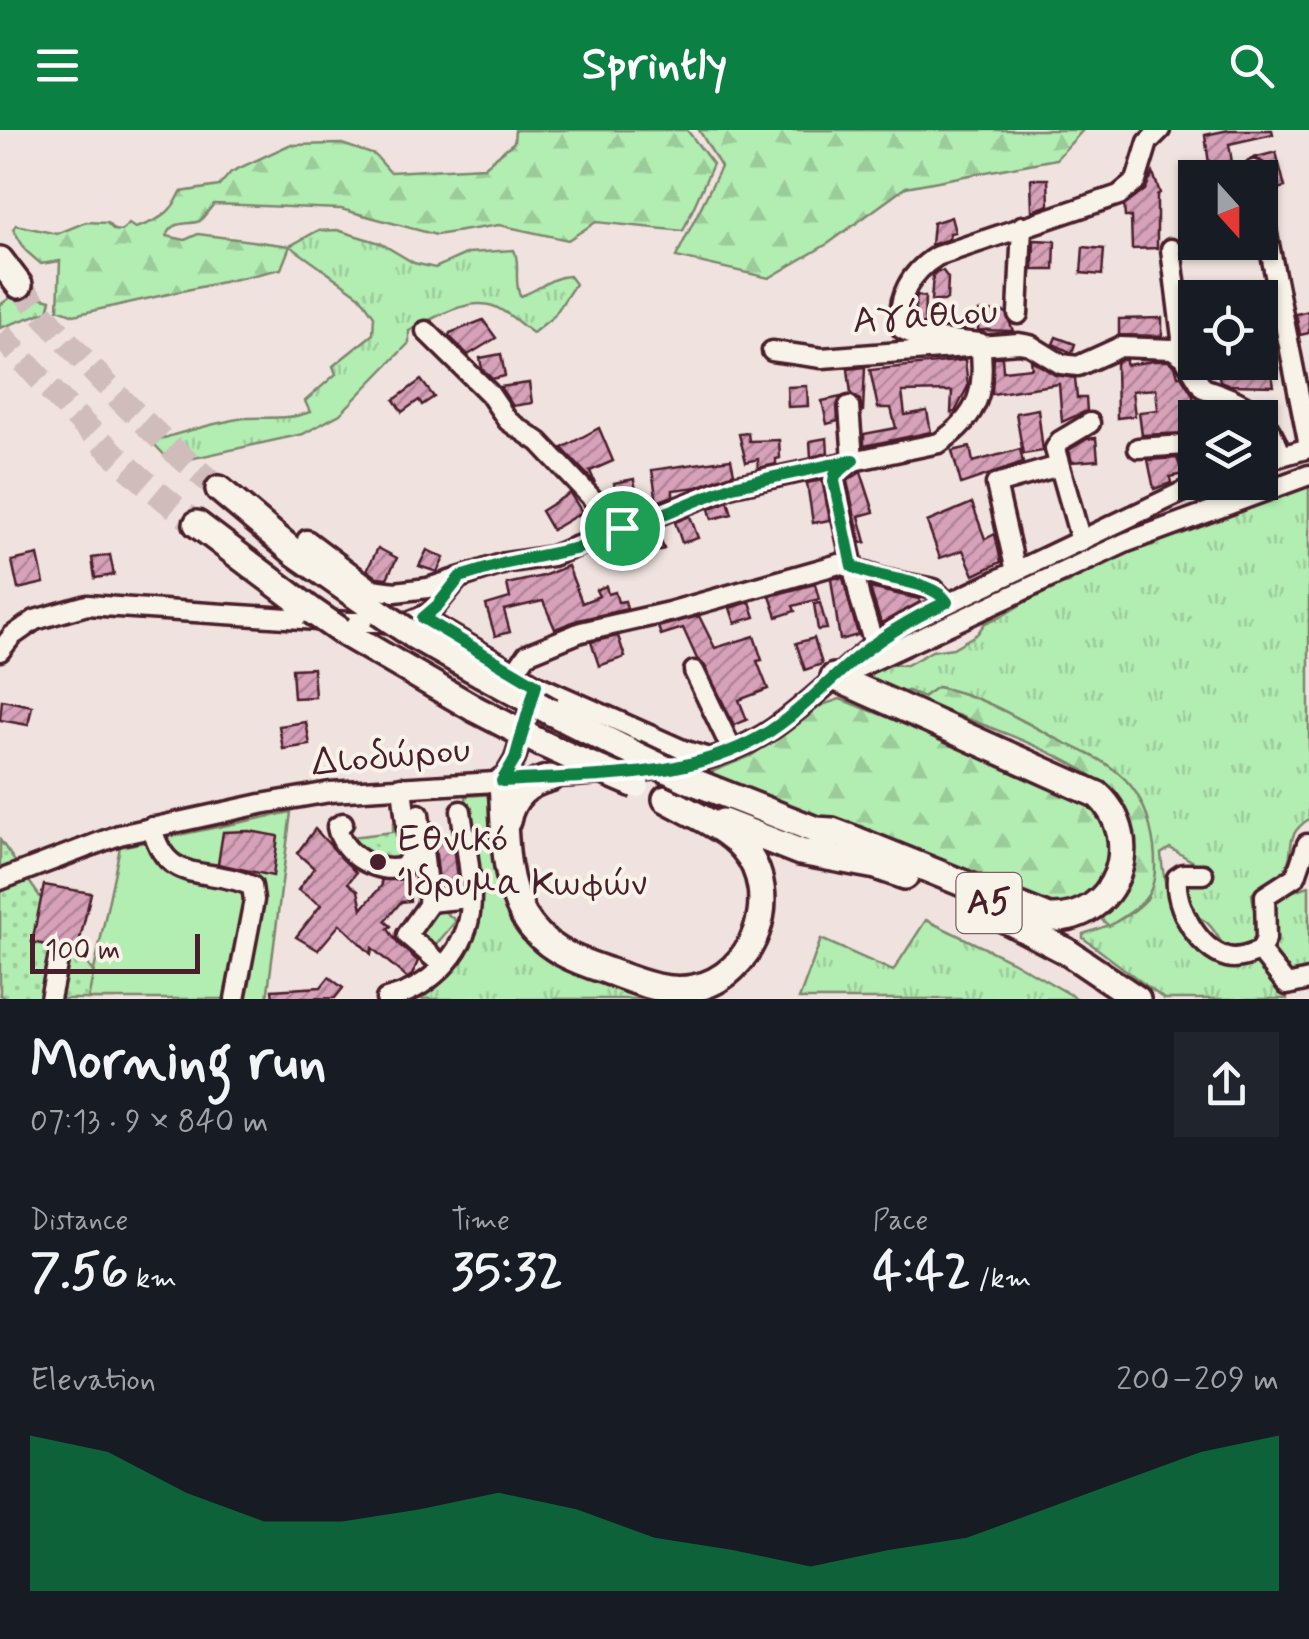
<!DOCTYPE html>
<html lang="en">
<head>
<meta charset="utf-8">
<style>
  :root { --surface:#171b24; --page:#20242c; --text:#f1f3f6; --muted:#9ea1a6; --accent:#0b8043 }
  body { margin:0; font-family:Mynerve,sans-serif; background:var(--page); color:var(--text); height:100vh; display:flex; flex-direction:column; font-size:38px; white-space:nowrap }
  * { box-sizing:border-box; margin:0 }
  p { font-size:32px; color:var(--muted) }
  .icon { flex:none; width:55px; height:55px; fill:none; stroke:currentColor; stroke-width:2; stroke-linecap:round; stroke-linejoin:round }
  .map { position:relative; height:869px; overflow:hidden }
  .sheet { display:flex; flex-direction:column; background:var(--surface); flex:1 }
  .sheet>* { flex:none }
  .needle { width:65px; rotate:159deg }
  .controls { position:absolute; left:1178px; top:30px; display:grid; gap:20px }
  .controls a { display:grid; place-items:center; width:100px; height:100px; border-radius:0px; background:var(--surface); box-shadow:0 2px 8px #0004; font-size:50px }
  .scale { position:absolute; left:30px; bottom:25px; width:170px; box-sizing:border-box; padding-left:10px; border:5px solid #4a1f2b; border-top:0; font-size:28px; line-height:35px; white-space:nowrap; color:#4a1f2b; -webkit-text-stroke:8px #f7f3e8; paint-order:stroke }
  .pin { position:absolute; display:grid; place-items:center; width:85px; height:85px; color:#fff; margin:-42px; border:5px solid #fff; border-radius:50%; box-shadow:0 2px 10px #0007 }
  .round { display:grid; place-items:center; flex:none; width:105px; height:105px; border-radius:0px; background:var(--page) }
  .overview { display:flex; align-items:center; justify-content:space-between; height:170px; padding:0 30px }
  h1 { font-size:55px; font-weight:700; line-height:75px }
  .metrics { display:grid; grid-template-columns:repeat(3,1fr); gap:15px; height:170px; padding:10px 30px }
  .metrics div { display:grid; align-content:center }
  .metrics b { font-size:50px; font-weight:700 }
  .metrics small { font-size:28px; font-weight:400 }
  .metrics p { font-size:28px }
  .chart { height:280px; padding:20px 30px }
  .chart p { display:flex; justify-content:space-between }
  .chart svg { width:100%; height:180px; margin-top:10px; fill:var(--accent); opacity:.7 }
  header { display:flex; justify-content:space-between; align-items:center; height:130px; padding:0 30px; background:var(--accent); color:#fff; font-size:45px; font-weight:700 }
  .map>svg:first-child { display:block }
  .grass { fill:url(#grass-tufts); stroke:#7e866e; stroke-width:2.5 }
  .forest { fill:url(#forest-firs); stroke:#7e866e; stroke-width:2.5 }
  .park { fill:url(#park-dots); stroke:#7e866e; stroke-width:2.5 }
  .pitch { fill:#b2edb2; stroke:#7e866e; stroke-width:2.5 }
  .building { fill:url(#building-hatch); stroke:#4a1f2b; stroke-width:2.5 }
  .lines { fill:none; stroke-linecap:round; stroke-linejoin:round }
  .highway-tunnel { stroke:#cfbcbb; stroke-width:25; stroke-dasharray:25 12; stroke-linecap:butt }
  .minor-casing { stroke:#4a1f2b; stroke-width:25 }
  .highway-casing { stroke:#4a1f2b; stroke-width:32 }
  .minor { stroke:#f7f3e8; stroke-width:18 }
  .highway { stroke:#f7f3e8; stroke-width:25 }
  .highway-bridge-casing { stroke:#4a1f2b; stroke-width:32; stroke-linecap:butt }
  .highway-bridge { stroke:#f7f3e8; stroke-width:25 }
  .route-casing { stroke:#fff; stroke-width:20 }
  .route { stroke:#0b8043; stroke-width:12 }
  .poi-dot { fill:#4a1f2b; stroke:#f7f3e8; stroke-width:4 }
  .labels { text-anchor:middle; dominant-baseline:central; stroke-width:8; stroke-linejoin:round; paint-order:stroke }
  .shield { fill:#f7f3e8; stroke:#7e5f64; stroke-width:2.5 }
  .shield-label { font-size:35px; font-weight:bold; fill:#4a1f2b }
  .street-label { font-size:38px; fill:#4a1f2b; stroke:#f7f3e8 }
  .poi-label { font-size:38px; fill:#4a1f2b; stroke:#f7f3e8; text-anchor:start }
</style>
</head>
<body>
<header><svg class="icon" aria-label="menu" viewBox="0 0 24 24"><path d="M4 6h16M4 12h16M4 18h16"/></svg>Sprintly<svg class="icon" aria-label="search" viewBox="0 0 24 24"><circle cx="10" cy="10" r="6"/><path d="M15 15l6 6"/></svg></header>
<div class="map">
<svg width="1309" height="869" viewBox="0 0 1309 869">
  <defs>
    <pattern id="grass-tufts" width="24" height="20" patternUnits="userSpaceOnUse" patternTransform="scale(2.5)"><rect width="24" height="20" fill="#b2edb2"/><path d="M3 7l-1-3M5 7V3M7 7l1-3M15 17l-1-3M17 17v-4M19 17l1-3" fill="none" stroke="#9bcb99"/></pattern>
    <pattern id="forest-firs" width="22" height="20" patternUnits="userSpaceOnUse" patternTransform="scale(2.5)"><rect width="22" height="20" fill="#b2edb2"/><path d="M5 1l3.5 6h-7zM16 11l3.5 6h-7z" fill="#9bcb99"/></pattern>
    <pattern id="park-dots" width="8" height="8" patternUnits="userSpaceOnUse" patternTransform="scale(2.5)"><rect width="8" height="8" fill="#b2edb2"/><path d="M2 2h.1M6 6h.1" fill="none" stroke="#9bcb99" stroke-width="1.8" stroke-linecap="round"/></pattern>
    <pattern id="building-hatch" width="6" height="6" patternUnits="userSpaceOnUse" patternTransform="scale(2.5)"><rect width="6" height="6" fill="#d6a1b9"/><path d="M-1 1l2-2M0 6l6-6M5 7l2-2" fill="none" stroke="#b08397"/></pattern>
  </defs>
  <rect width="100%" height="100%" fill="#f0e3df"/>
  <filter id="ink" filterUnits="userSpaceOnUse"><feTurbulence type="fractalNoise" baseFrequency=".01" numOctaves="2"/><feDisplacementMap in="SourceGraphic" scale="20" xChannelSelector="R" yChannelSelector="G"/><feConvolveMatrix kernelMatrix="1 2 1 2 8 2 1 2 1" color-interpolation-filters="sRGB"/></filter>
  <g filter="url(#ink)">
    <!-- grass -->
    <g class="grass">
      <path d="M337,100L380,113L414,133L435,138L468,123L514,120C521,134 513,147 520,166C539,161 549,147 569,146L575,154L554,186L533,203C521,195 507,181 493,176C468,167 431,189 409,201V213L340,284L303,304L172,333L153,313C163,306 232,289 246,288C268,287 289,290 310,282L305,271L336,244L333,236L373,204L374,186L360,166L290,116L317,101Z"/>
      <path d="M1309,348V689C1282,707 1297,718 1285,739C1278,752 1261,753 1252,764L1257,793L1254,812C1219,836 1225,806 1205,791C1199,787 1191,784 1184,778L1179,762L1188,751L1202,753L1209,750L1207,740L1170,718L1161,724C1163,747 1172,796 1193,809C1230,833 1266,814 1287,869H1164L1083,808V804C1108,796 1130,788 1148,768L1124,648C1099,629 1082,622 1055,608C1017,588 980,565 938,557L923,567L908,561L899,566L862,550V545L878,534L907,535L932,521L953,518L977,504L985,493L1004,485L1049,457L1069,453L1088,437Z"/>
      <path d="M493,664L510,777L654,869H402L412,864L475,781L466,666Z"/>
      <path d="M1309,756V847C1288,847 1280,834 1267,819L1272,768Z"/>
      <path d="M926,790L1012,831L1078,869H799L821,809L893,841Z"/>
    </g>
    <!-- forest -->
    <g class="forest">
      <path d="M515,0H687L713,34L683,101L596,92L568,110L499,95L436,105L341,79L214,74L200,91C187,96 174,89 167,106L185,110L198,104L290,116L281,139L74,185L58,179L60,131L41,134L26,121L13,99L16,95L57,104L86,92L107,93L114,100L121,101L129,94L135,98C158,91 171,84 181,62L219,56L231,42L289,15L342,14L375,25L390,42L484,37L514,12Z"/>
      <path d="M699,0H1083L1056,29L906,57L829,113L769,148L676,127L721,37Z"/>
      <path d="M18,162L51,170L48,181L0,198V175Z"/>
      <path d="M937,557C981,565 1018,589 1057,609C1081,621 1104,629 1124,648C1143,667 1150,690 1154,717C1159,764 1147,773 1109,796L1102,790C1105,763 1134,740 1133,713C1133,696 1125,677 1114,664C1079,625 951,582 899,566L908,561L923,567Z"/>
      <path d="M840,569L1045,647L1090,668L1114,701L1101,761L1059,780L706,644L751,626L822,575Z"/>
    </g>
    <!-- park -->
    <g class="park">
      <path d="M396,692L401,694L403,731L376,735L344,708L393,702V694Z"/>
      <path d="M0,710L112,869H7L0,865Z"/>
    </g>
    <!-- pitch -->
    <g class="pitch">
      <path d="M291,682L267,869H88L120,717Z"/>
      <path d="M439,777L456,791L434,817L417,803Z"/>
    </g>
    <!-- building -->
    <g class="building">
      <path d="M1229,0H1272L1273,4L1229,14L1234,45L1211,48L1205,5Z"/>
      <path d="M1276,22L1285,57L1270,61L1263,57L1267,47L1264,33L1253,28Z"/>
      <path d="M1153,43L1160,63L1157,65V118L1132,119L1131,87H1125L1124,76L1145,60Z"/>
      <path d="M1031,49H1048L1049,75L1032,81Z"/>
      <path d="M951,87L955,102L950,103L949,109L931,115L933,93Z"/>
      <path d="M1034,110L1055,111L1054,140H1033Z"/>
      <path d="M1083,117L1104,119L1102,145L1081,143Z"/>
      <path d="M937,141H943L948,148L947,169L944,171H931L933,145Z"/>
      <path d="M917,165L925,167L924,195L913,191Z"/>
      <path d="M979,181L1006,182L1013,201L978,200Z"/>
      <path d="M1309,181V203L1300,205L1296,184Z"/>
      <path d="M1162,188V206L1119,205V189Z"/>
      <path d="M483,190L496,208L468,225L449,206L450,203Z"/>
      <path d="M1056,207L1075,214L1072,223L1053,214Z"/>
      <path d="M501,224L505,246L492,249L482,239L480,228Z"/>
      <path d="M1268,225L1274,256L1230,255L1220,251L1216,232H1260V226Z"/>
      <path d="M994,227H1002L1003,241L1032,238L1031,230L1055,245L1075,248L1077,268H1086L1087,281L1062,292L1059,254L992,264Z"/>
      <path d="M965,230L968,256L955,282L951,283L952,261L902,262L905,285L927,281L931,302L864,316V304L896,298L891,278H878L870,240Z"/>
      <path d="M1122,230H1126V235L1154,231H1168L1175,236L1178,246H1181L1193,265L1195,307L1185,303L1142,305L1139,282L1158,280L1156,259L1132,261L1135,286L1117,288L1116,233Z"/>
      <path d="M865,237L863,281H862L860,270L851,264L848,239Z"/>
      <path d="M421,250L434,267L422,275L419,270L402,282L394,270Z"/>
      <path d="M529,253L532,273L513,276L500,257Z"/>
      <path d="M807,256L808,276L788,277L787,257Z"/>
      <path d="M841,267L837,276L838,291L827,294L822,271Z"/>
      <path d="M1221,278L1240,288H1199V286Z"/>
      <path d="M1038,279L1043,321L1023,324L1016,283Z"/>
      <path d="M599,298L613,331L590,341L595,353L562,318Z"/>
      <path d="M748,303L749,311L779,310L780,328L776,329V334L758,338V329L746,332L739,304Z"/>
      <path d="M827,308L828,323L811,327L810,311Z"/>
      <path d="M1096,308L1098,330L1072,332L1069,320L1087,309Z"/>
      <path d="M970,317L973,332L1020,319L1023,333L961,354L952,321Z"/>
      <path d="M1177,328L1183,344L1170,347L1171,353L1154,359L1148,330Z"/>
      <path d="M731,329L734,343L697,357L673,360V366L657,372L652,340Z"/>
      <path d="M861,342L874,382L859,386L866,412L861,413L847,351Z"/>
      <path d="M634,349L639,379L622,382L618,378L614,353Z"/>
      <path d="M822,350L830,390L813,393L807,353Z"/>
      <path d="M570,363L582,382L552,400L541,381Z"/>
      <path d="M728,371L732,384L712,389L709,379Z"/>
      <path d="M972,373L985,409L995,404L1001,432L974,445L963,420L940,428L927,392Z"/>
      <path d="M690,386L698,408L682,413L675,392Z"/>
      <path d="M657,399L664,419L650,424L643,404Z"/>
      <path d="M378,418L397,428L387,448L377,447L367,440Z"/>
      <path d="M427,420L444,428L437,442L419,436Z"/>
      <path d="M38,425L44,453L18,459L12,431Z"/>
      <path d="M110,425L114,445L95,448L92,428Z"/>
      <path d="M568,436L582,473L599,466L596,460L606,456L608,464L615,462L618,472L625,471L627,479L578,490L555,499L543,471L504,480L510,502L495,506L486,475L510,468L507,454L543,446Z"/>
      <path d="M834,448H843L858,505L840,510L831,449Z"/>
      <path d="M815,454L819,469L793,476L795,481L777,487L770,466Z"/>
      <path d="M870,458L919,469L920,472L881,493Z"/>
      <path d="M750,472L755,487L735,493L730,478Z"/>
      <path d="M820,473L827,499L818,500L814,474Z"/>
      <path d="M699,486L715,518L754,506L762,530L757,531L768,559L739,570L747,590L734,595L705,536L697,529L683,498L661,505L658,497Z"/>
      <path d="M618,506L625,527L599,536L591,512Z"/>
      <path d="M814,508L822,534L805,540L796,513Z"/>
      <path d="M313,538L315,567L294,568L292,539Z"/>
      <path d="M2,570L32,576L28,595L0,590Z"/>
      <path d="M306,592L310,615L283,619L279,596Z"/>
      <path d="M315,699L356,743L348,753L358,761L362,779L382,755L381,750L408,749L410,771L401,772L385,791L391,796L388,799L398,814L418,831L412,845L407,848L372,818L371,824L340,794L318,820L296,807L321,775L298,760L314,738L297,723Z"/>
      <path d="M249,701L278,706L273,746L218,734L223,702Z"/>
      <path d="M452,707L458,757L440,758L434,709Z"/>
      <path d="M44,755L91,763L77,822L32,812Z"/>
      <path d="M329,847L343,858L335,868L273,869L272,860L321,857Z"/>
    </g>
    <g class="lines">
      <!-- highway-tunnel -->
      <g class="highway-tunnel">
        <path d="M19,155C79,229 145,299 219,359"/>
        <path d="M0,204C60,272 124,340 197,394"/>
      </g>
      <defs>
        <g id="minor">
          <path d="M1254,40L1255,48"/>
          <path d="M1260,69L1309,316"/>
          <path d="M1171,119L1182,208L1180,222"/>
          <path d="M1018,184L1022,96"/>
          <path d="M426,201L489,263L508,291L539,312L621,399"/>
          <path d="M772,221L822,228L1019,213L1030,215L1061,234L1078,236L1120,217L1172,219L1184,227L1203,258C1244,272 1267,282 1281,325"/>
          <path d="M849,276L853,330L835,345L834,351L860,469L874,514"/>
          <path d="M1138,318L1186,315L1195,340"/>
          <path d="M1260,332L1309,318"/>
          <path d="M307,410L372,459L395,462L428,458L505,433L552,426L733,356L939,313C979,286 986,260 980,213L919,207L902,199C895,168 911,142 937,126L1119,65L1136,51L1148,12L1160,0"/>
          <path d="M1081,411L1055,319L1060,311L1090,293"/>
          <path d="M1016,441L996,354L1059,336"/>
          <path d="M423,488L537,555L683,620L706,627"/>
          <path d="M0,521L12,506L35,490L87,475L349,492H408L430,483L459,448"/>
          <path d="M694,541L732,620"/>
          <path d="M514,543L527,524L581,502L669,482L839,434L884,449L934,459L947,473"/>
          <path d="M844,544L1127,412L1309,345"/>
          <path d="M542,648C622,642 706,645 774,598C819,567 854,525 901,496L1203,352"/>
          <path d="M502,651L515,629L535,560"/>
          <path d="M419,684L429,774L407,805L443,836"/>
          <path d="M343,693L337,697C342,725 378,745 404,737L410,727L402,657"/>
          <path d="M152,697C167,758 207,735 252,756L254,770L235,869"/>
          <path d="M1307,714L1296,746L1265,766L1266,809L1260,821L1287,855L1309,850"/>
          <path d="M1203,744H1183L1177,748C1174,776 1199,820 1227,827C1238,830 1249,825 1260,821"/>
          <path d="M0,750L119,705L261,674L330,662L512,651"/>
          <path d="M428,772L470,768"/>
          <path d="M50,869L58,830"/>
          <path d="M386,869C426,860 464,826 470,783C474,751 465,713 461,681"/>
        </g>
        <g id="highway">
          <path d="M0,130L19,155"/>
          <path d="M219,359L295,423L379,482"/>
          <path d="M197,394L312,481"/>
          <path d="M341,501L475,579"/>
          <path d="M413,505L482,544"/>
          <path d="M551,582L634,624"/>
          <path d="M543,614L578,630"/>
          <path d="M689,650L831,706"/>
          <path d="M502,651C505,695 502,747 524,786C543,818 572,829 605,840C633,850 663,864 694,858C754,847 784,765 743,718C724,696 690,683 666,669"/>
          <path d="M507,691C512,667 526,654 550,648"/>
          <path d="M723,692L800,722L876,736L905,746"/>
          <path d="M816,700L832,701L856,710L1049,788C1117,791 1146,710 1098,665L834,547"/>
          <path d="M1001,787L1066,821L1137,869"/>
        </g>
      </defs>
      <!-- minor casing -->
      <use href="#minor" class="minor-casing"/>
      <!-- highway casing -->
      <use href="#highway" class="highway-casing"/>
      <!-- minor -->
      <use href="#minor" class="minor"/>
      <!-- highway -->
      <use href="#highway" class="highway"/>
      <defs>
        <g id="highway-bridge">
          <path d="M312,481L341,501"/>
          <path d="M379,482L413,505"/>
          <path d="M482,544L551,582"/>
          <path d="M475,579L543,614"/>
          <path d="M634,624L689,650"/>
          <path d="M578,630L636,655"/>
        </g>
      </defs>
      <!-- highway-bridge casing -->
      <use href="#highway-bridge" class="highway-bridge-casing"/>
      <!-- highway-bridge -->
      <use href="#highway-bridge" class="highway-bridge"/>
    </g>
  </g>
  <g class="lines" filter="url(#ink)">
    <defs>
      <path id="route" d="M853,330L835,345L834,351L852,436C878,451 933,449 947,472C912,488 879,508 850,533C822,558 795,586 762,606C685,651 588,645 502,651L515,629L536,555L423,488L438,475L460,447L506,433L579,418L733,356Z"/>
    </defs>
    <!-- route casing -->
    <use href="#route" class="route-casing"/>
    <!-- route -->
    <use href="#route" class="route"/>
  </g>
  <!-- markers -->
  <circle class="poi-dot" cx="378" cy="732" r="10"/>
  <g class="labels">
    <!-- shield labels -->
    <rect class="shield" x="956.5" y="743" width="65" height="60" rx="8"/>
    <g class="shield-label">
      <text x="989" y="773">Α5</text>
    </g>
    <!-- street labels -->
    <g class="street-label">
      <text transform="translate(925 187) rotate(-4)">Αγάθιου</text>
      <text transform="translate(391 627) rotate(-5)">Διοδώρου</text>
    </g>
    <!-- poi labels -->
    <g class="poi-label">
      <text x="398" y="710">Εθνικό<tspan x="398" dy="44">Ίδρυμα Κωφών</tspan></text>
    </g>
  </g>
</svg>
<div class="controls">
<a><svg class="needle" viewBox="-14 -14 28 28"><path d="M0-13l5 13h-10z" fill="#e53935"/><path d="M0 13l5-13h-10z" fill="#9ea1a6"/></svg></a>
<a><svg class="icon" aria-label="locate" viewBox="0 0 24 24"><circle cx="12" cy="12" r="6"/><path d="M12 2v4M12 18v4M2 12h4M18 12h4"/></svg></a>
<a><svg class="icon" aria-label="layers" viewBox="0 0 24 24"><path d="M12 4l9 5-9 5-9-5zM3 14l9 5 9-5"/></svg></a>
</div>
<div class="scale">100 m</div>
<div class="pin" style="left:622px;top:398px;background:#1e9e55"><svg class="icon" aria-label="arrive" viewBox="0 0 24 24"><path d="M6 21V4h12l-3 4 3 4H6"/></svg></div>
</div>
<section class="sheet">
<div class="overview"><div><h1>Morning run</h1><p>07:13 · 9 × 840 m</p></div><a class="round"><svg class="icon" aria-label="share" viewBox="0 0 24 24"><path d="M12 15V3M7 8l5-5 5 5M5 13v7h14v-7"/></svg></a></div>
<div class="metrics">
<div><p>Distance</p><b>7.56<small> km</small></b></div>
<div><p>Time</p><b>35:32</b></div>
<div><p>Pace</p><b>4:42<small> /km</small></b></div>
</div>
<div class="chart"><p><span>Elevation</span>200–209 m</p>
<svg viewBox="0 0 160 44" preserveAspectRatio="none"><path d="M0 44V6L10 10L20 20L30 27L40 27L50 24L60 20L70 24L80 31L90 34L100 38L110 34L120 31L130 24L140 17L150 10L160 6V44z"/></svg>
</div>
</section>
</body>
</html>
